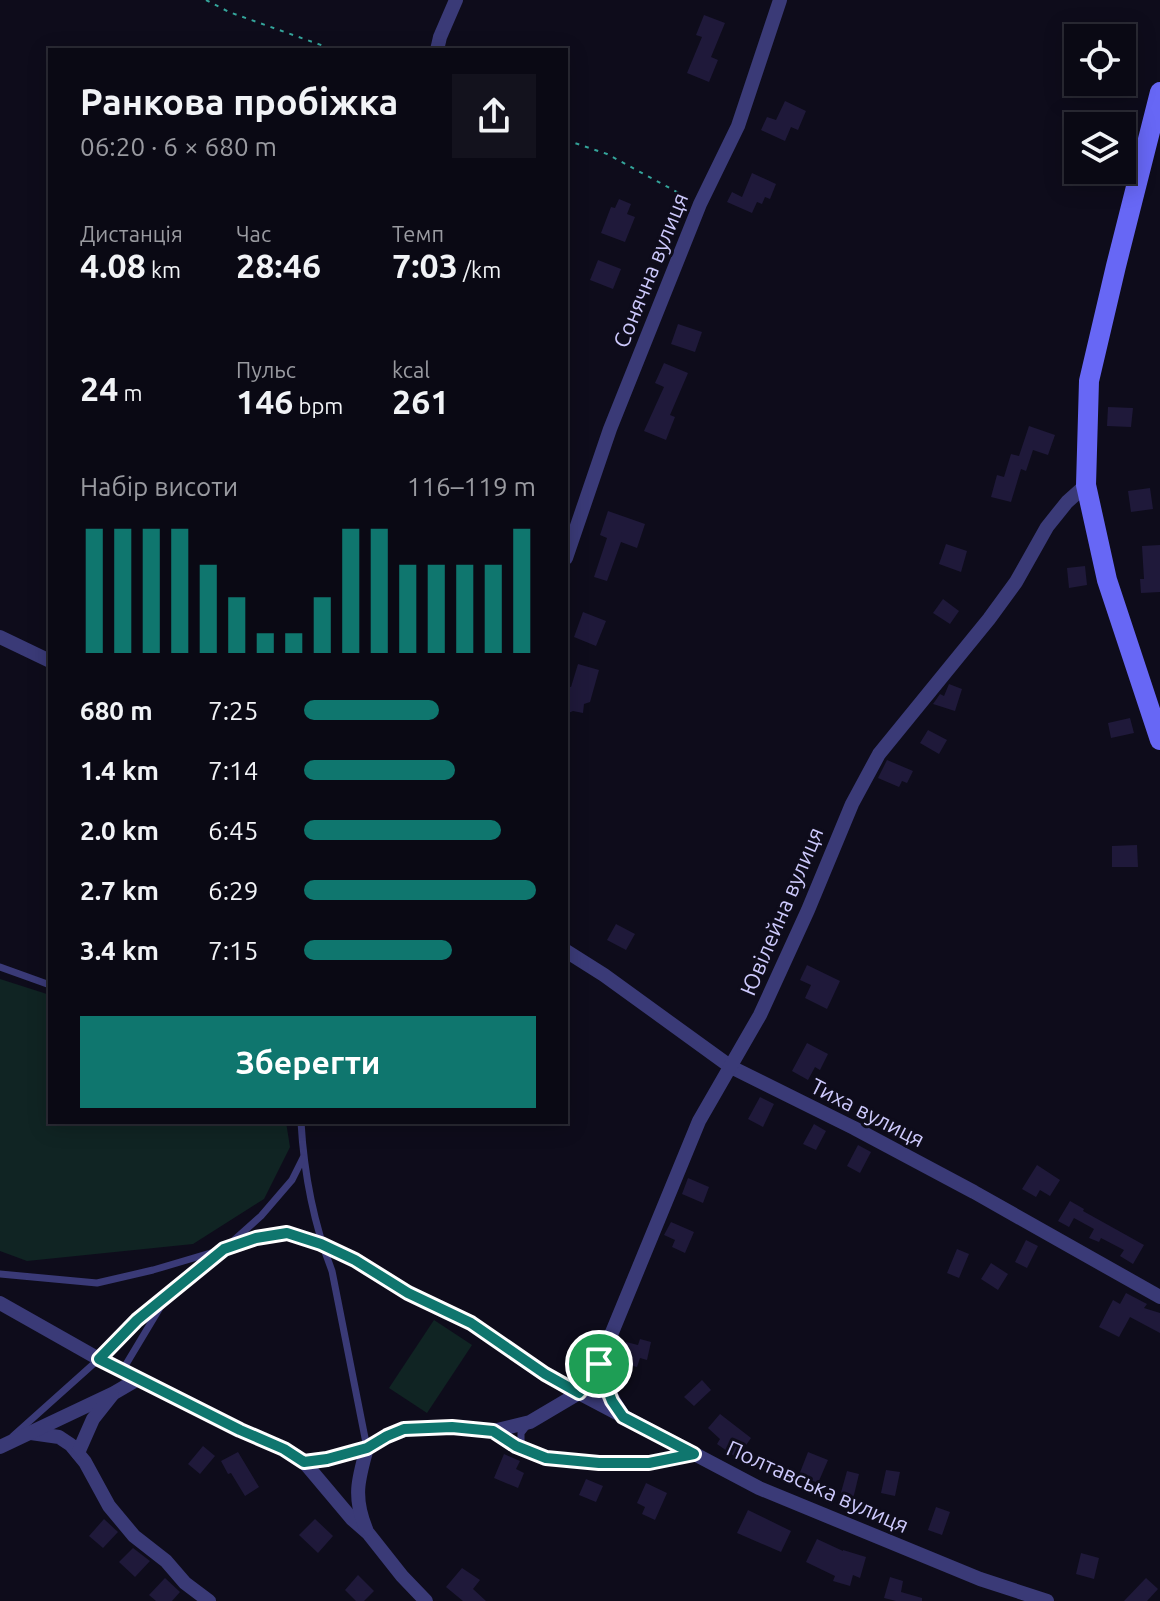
<!DOCTYPE html>
<html lang="uk">
<head>
<meta charset="utf-8">
<style>
  :root { --surface:#0a0914; --page:#13121d; --text:#f1f3f6; --muted:#999aa0; --line:#2a2a34; --accent:#0f766e }
  body { margin:0; font-family:Ubuntu,sans-serif; background:var(--page); color:var(--text); height:100vh; display:flex; flex-direction:column; font-size:30px; white-space:nowrap }
  * { box-sizing:border-box; margin:0 }
  p { font-size:26px; color:var(--muted) }
  .icon { flex:none; width:44px; height:44px; fill:none; stroke:currentColor; stroke-width:2; stroke-linecap:round; stroke-linejoin:round }
  .map { position:relative; flex:1; overflow:hidden }
  .panel { position:absolute; left:48px; top:48px; width:520px; height:1076px; display:flex; flex-direction:column; background:var(--surface); border-radius:0px; box-shadow:0 4px 20px #0003,0 0 0 2px var(--line) }
  .panel>* { flex:none }
  .fabs { position:absolute; left:1064px; top:24px; display:grid; gap:16px }
  .fabs a { display:grid; place-items:center; width:72px; height:72px; border-radius:0px; background:var(--surface); box-shadow:0 4px 20px #0003,0 0 0 2px var(--line); font-size:40px }
  .pin { position:absolute; display:grid; place-items:center; width:68px; height:68px; color:#fff; margin:-34px; border:4px solid #fff; border-radius:50%; box-shadow:0 2px 8px #0007 }
  .round { display:grid; place-items:center; flex:none; width:84px; height:84px; border-radius:0px; background:var(--page) }
  .head { display:flex; align-items:center; justify-content:space-between; height:136px; padding:0 32px }
  h1 { font-size:36px; font-weight:700; line-height:60px }
  .metrics { display:grid; grid-template-columns:repeat(3,1fr); gap:12px; height:136px; padding:8px 32px }
  .metrics div { display:grid; align-content:center }
  .metrics b { font-size:34px; font-weight:700 }
  .metrics small { font-size:22px; font-weight:400 }
  .metrics p { font-size:22px }
  .chart { height:224px; padding:16px 32px }
  .chart p { display:flex; justify-content:space-between }
  .chart svg { width:100%; height:144px; margin-top:8px; stroke:var(--accent); stroke-width:6 }
  .primary-button { display:flex; gap:16px; margin-top:auto; padding:16px 32px }
  .primary-button a { flex:1; height:92px; border-radius:0px; background:var(--accent); color:#fff; font-size:32px; font-weight:700; line-height:92px; text-align:center }
  ul { padding:0 32px; list-style:none; font-size:26px }
  li { display:grid; grid-template-columns:128px 96px 1fr; align-items:center; height:60px }
  li i { height:20px; border-radius:10px; background:var(--accent) }
  .map>svg:first-child { display:block }
  .green { fill:#102423 }
  .building { fill:#1f193a }
  .lines { fill:none; stroke-linecap:round; stroke-linejoin:round }
  .path { stroke:#34a59b; stroke-width:2; stroke-dasharray:4 6; stroke-linecap:butt }
  .service { stroke:#3a3a77; stroke-width:7 }
  .minor { stroke:#3a3a77; stroke-width:14 }
  .secondary { stroke:#6767f5; stroke-width:20 }
  .route-casing { stroke:#fff; stroke-width:16 }
  .route { stroke:#0f766e; stroke-width:10 }
  .labels { text-anchor:middle; dominant-baseline:central; stroke-width:6; stroke-linejoin:round; paint-order:stroke }
  .street-label { font-size:22px; fill:#cdc9fc; stroke:#0e0c1b }
</style>
</head>
<body>
<div class="map">
<svg width="1160" height="1601" viewBox="0 0 1160 1601">
  <rect width="100%" height="100%" fill="#0e0c1b"/>
  <!-- green -->
  <g class="green">
    <path d="M0,979L50,995V1122H286L290,1147L264,1199L193,1244L27,1261L0,1251Z"/>
    <path d="M434,1320L472,1345L427,1413L389,1388Z"/>
  </g>
  <!-- building -->
  <g class="building">
    <path d="M704,15L725,23L711,57L718,60L709,82L687,73L702,37L696,35Z"/>
    <path d="M785,101L806,111L798,130L791,127L785,141L761,130L767,117L776,120Z"/>
    <path d="M752,173L776,184L770,199L765,197L762,204L757,202L752,213L727,202L732,192L742,197Z"/>
    <path d="M619,199L631,204L627,214L635,217L625,242L601,233L611,207L615,208Z"/>
    <path d="M598,260L621,269L613,289L590,280Z"/>
    <path d="M678,324L702,332L695,352L671,344Z"/>
    <path d="M664,363L688,373L670,415L675,417L666,440L644,431L664,387L655,383Z"/>
    <path d="M1108,407L1133,408L1131,427L1107,426Z"/>
    <path d="M1029,426L1055,435L1048,455L1033,450L1026,471L1021,469L1011,502L991,497L997,475L1004,477L1011,454L1019,456Z"/>
    <path d="M1150,488L1153,509L1131,512L1128,491Z"/>
    <path d="M608,511L645,524L637,548L621,542L607,581L594,577L607,538L600,535Z"/>
    <path d="M946,544L967,551L961,572L939,564Z"/>
    <path d="M1160,545V592L1141,593L1140,579H1144L1142,546Z"/>
    <path d="M1085,566L1087,585L1069,588L1067,568Z"/>
    <path d="M943,599L959,611L950,624L933,613Z"/>
    <path d="M583,612L606,621L596,646L574,637Z"/>
    <path d="M578,664L599,670L590,702L584,704L583,713L573,711L566,714V686L571,687Z"/>
    <path d="M949,684L962,689L955,711L933,704L940,694L944,696Z"/>
    <path d="M1130,718L1134,733L1111,738L1108,723Z"/>
    <path d="M928,730L947,740L939,754L920,743Z"/>
    <path d="M887,760L913,771L907,783L902,781L899,787L878,778Z"/>
    <path d="M1137,845L1138,867H1112V846Z"/>
    <path d="M616,924L635,934L626,950L607,940Z"/>
    <path d="M807,965L840,981L827,1009L805,998L811,985L800,980Z"/>
    <path d="M807,1043L828,1054L820,1070L815,1067L808,1080L792,1071Z"/>
    <path d="M760,1097L774,1104L763,1127L748,1119Z"/>
    <path d="M814,1124L826,1131L816,1150L803,1144Z"/>
    <path d="M858,1145L871,1152L860,1173L847,1166Z"/>
    <path d="M1037,1165L1060,1180L1050,1196L1040,1190L1036,1197L1022,1189Z"/>
    <path d="M688,1178L709,1187L703,1203L682,1194Z"/>
    <path d="M1070,1201L1084,1209L1083,1211L1144,1245L1133,1264L1120,1256L1124,1250L1101,1238L1099,1242L1089,1238L1094,1229L1074,1218L1069,1227L1058,1221Z"/>
    <path d="M671,1222L694,1232L685,1253L672,1247L675,1240L664,1235Z"/>
    <path d="M1026,1240L1038,1246L1027,1268L1015,1262Z"/>
    <path d="M957,1249L969,1254L959,1278L947,1273Z"/>
    <path d="M991,1263L1008,1274L998,1290L981,1279Z"/>
    <path d="M1126,1293L1147,1304L1144,1308L1160,1313V1333L1130,1317L1119,1337L1099,1327L1113,1300L1120,1304Z"/>
    <path d="M640,1339L651,1342L647,1360L640,1358L637,1367L621,1363L626,1342L638,1345Z"/>
    <path d="M702,1380L711,1390L694,1406L684,1397Z"/>
    <path d="M720,1414L751,1438L737,1458L717,1444L720,1439L708,1428Z"/>
    <path d="M203,1446L215,1456L200,1474L188,1464Z"/>
    <path d="M238,1452L259,1487L245,1496L231,1473L228,1474L221,1461Z"/>
    <path d="M808,1452L828,1460L818,1483L799,1475Z"/>
    <path d="M504,1454L520,1461L516,1469L524,1473L518,1488L494,1478Z"/>
    <path d="M886,1470L900,1472L895,1496L881,1493Z"/>
    <path d="M847,1471L859,1474L853,1499L840,1496Z"/>
    <path d="M586,1479L603,1486L596,1502L579,1495Z"/>
    <path d="M646,1483L667,1493L655,1520L642,1514L645,1507L637,1503Z"/>
    <path d="M936,1507L950,1512L942,1535L928,1530Z"/>
    <path d="M748,1510L791,1531L781,1552L737,1533Z"/>
    <path d="M104,1519L118,1532L103,1548L89,1536Z"/>
    <path d="M315,1519L333,1536L318,1553L299,1535Z"/>
    <path d="M817,1539L843,1551V1550L866,1557L860,1578L853,1575L850,1586L833,1581L835,1576L806,1562Z"/>
    <path d="M133,1548L150,1561L135,1577L119,1562Z"/>
    <path d="M1081,1553L1099,1558L1094,1579L1076,1574Z"/>
    <path d="M462,1568L480,1580L473,1589L486,1601H463L446,1587Z"/>
    <path d="M358,1575L374,1591L364,1601H356L345,1590Z"/>
    <path d="M890,1577L903,1581L901,1592L922,1598V1601H896L884,1598Z"/>
    <path d="M165,1578L180,1592L172,1601H156L149,1595Z"/>
    <path d="M1146,1578L1158,1589L1147,1601H1124Z"/>
  </g>
  <g class="lines">
    <!-- path -->
    <g class="path">
      <path d="M206,0L229,12L335,50"/>
      <path d="M566,140L607,154L688,198"/>
    </g>
    <!-- service -->
    <g class="service">
      <path d="M0,967L50,985"/>
      <path d="M301,1122C304,1174 313,1222 332,1271L367,1448"/>
      <path d="M0,1274L97,1283L153,1270L224,1249L261,1216L292,1180L303,1158"/>
      <path d="M122,1371L164,1301"/>
      <path d="M495,1432L516,1446L546,1458L599,1463H649L691,1454"/>
      <path d="M13,1436L99,1359L137,1320L224,1249L256,1238L287,1233L321,1244L355,1260L408,1293L471,1323L545,1374L577,1392"/>
      <path d="M526,1450L521,1441V1433L528,1424"/>
    </g>
    <!-- minor -->
    <g class="minor">
      <path d="M437,50L440,37L456,0"/>
      <path d="M566,558L610,429L700,204L738,126L780,0"/>
      <path d="M0,637L50,661"/>
      <path d="M566,951L604,975L731,1067L854,1128L974,1192L1160,1297"/>
      <path d="M0,1303L99,1359L240,1430L284,1449L304,1462L352,1519L368,1533L402,1576L426,1601"/>
      <path d="M599,1364C604,1382 611,1398 622,1414"/>
      <path d="M579,1393L759,1488L980,1579L1047,1601"/>
      <path d="M31,1433L59,1437L71,1445L85,1462L109,1506L134,1536L166,1561L185,1583L209,1601"/>
      <path d="M0,1447L114,1393L138,1379"/>
      <path d="M78,1453L93,1419L112,1395"/>
      <path d="M304,1462L327,1459L367,1448L387,1436L404,1429L452,1427L493,1431L530,1422L579,1393L591,1378L599,1364L699,1121L760,1015L808,910L852,804L879,754L989,619L1016,582L1047,527L1067,502L1086,485"/>
      <path d="M366,1529C353,1497 358,1480 367,1448"/>
    </g>
    <!-- secondary -->
    <path class="secondary" d="M1160,92L1116,266L1089,381L1086,485L1107,580L1160,740"/>
  </g>
  <g class="lines">
    <defs>
      <path id="route" d="M287,1233L321,1244L355,1260L408,1293L471,1323L545,1374L579,1393L591,1378L599,1364L604,1381L612,1401L623,1417L694,1454L649,1463H599L546,1458L516,1446L493,1431L452,1427L404,1429L387,1436L367,1448L327,1459L304,1462L284,1449L240,1430L99,1359L137,1320L224,1249L256,1238Z"/>
    </defs>
    <!-- route casing -->
    <use href="#route" class="route-casing"/>
    <!-- route -->
    <use href="#route" class="route"/>
  </g>
  <g class="labels">
    <!-- street labels -->
    <g class="street-label">
      <text transform="translate(650 270) rotate(-68)">Сонячна вулиця</text>
      <text transform="translate(781 911) rotate(-67)">Ювілейна вулиця</text>
      <text transform="translate(868 1112) rotate(27)">Тиха вулиця</text>
      <text transform="translate(818 1486) rotate(24)">Полтавська вулиця</text>
    </g>
  </g>
</svg>
<div class="fabs">
<a><svg class="icon" aria-label="locate" viewBox="0 0 24 24"><circle cx="12" cy="12" r="6"/><path d="M12 2v4M12 18v4M2 12h4M18 12h4"/></svg></a>
<a><svg class="icon" aria-label="layers" viewBox="0 0 24 24"><path d="M12 4l9 5-9 5-9-5zM3 14l9 5 9-5"/></svg></a>
</div>
<div class="pin" style="left:599px;top:1364px;background:#1e9e55"><svg class="icon" aria-label="arrive" viewBox="0 0 24 24"><path d="M6 21V4h12l-3 4 3 4H6"/></svg></div>
<section class="panel">
<div class="head"><div><h1>Ранкова пробіжка</h1><p>06:20 · 6 × 680 m</p></div><a class="round"><svg class="icon" aria-label="share" viewBox="0 0 24 24"><path d="M12 15V3M7 8l5-5 5 5M5 13v7h14v-7"/></svg></a></div>
<div class="metrics">
<div><p>Дистанція</p><b>4.08<small> km</small></b></div>
<div><p>Час</p><b>28:46</b></div>
<div><p>Темп</p><b>7:03<small> /km</small></b></div>
</div>
<div class="metrics">
<div><b>24<small> m</small></b></div>
<div><p>Пульс</p><b>146<small> bpm</small></b></div>
<div><p>kcal</p><b>261</b></div>
</div>
<div class="chart"><p><span>Набір висоти</span>116–119 m</p>
<svg viewBox="0 0 160 44" preserveAspectRatio="none"><path d="M5 44V6M15 44V6M25 44V6M35 44V6M45 44V17M55 44V27M65 44V38M75 44V38M85 44V27M95 44V6M105 44V6M115 44V17M125 44V17M135 44V17M145 44V17M155 44V6"/></svg>
</div>
<ul>
<li><b>680 m</b>7:25<i style="width:58%"></i></li>
<li><b>1.4 km</b>7:14<i style="width:65%"></i></li>
<li><b>2.0 km</b>6:45<i style="width:85%"></i></li>
<li><b>2.7 km</b>6:29<i style="width:100%"></i></li>
<li><b>3.4 km</b>7:15<i style="width:64%"></i></li>
</ul>
<div class="primary-button"><a>Зберегти</a></div>
</section>
</div>
</body>
</html>
